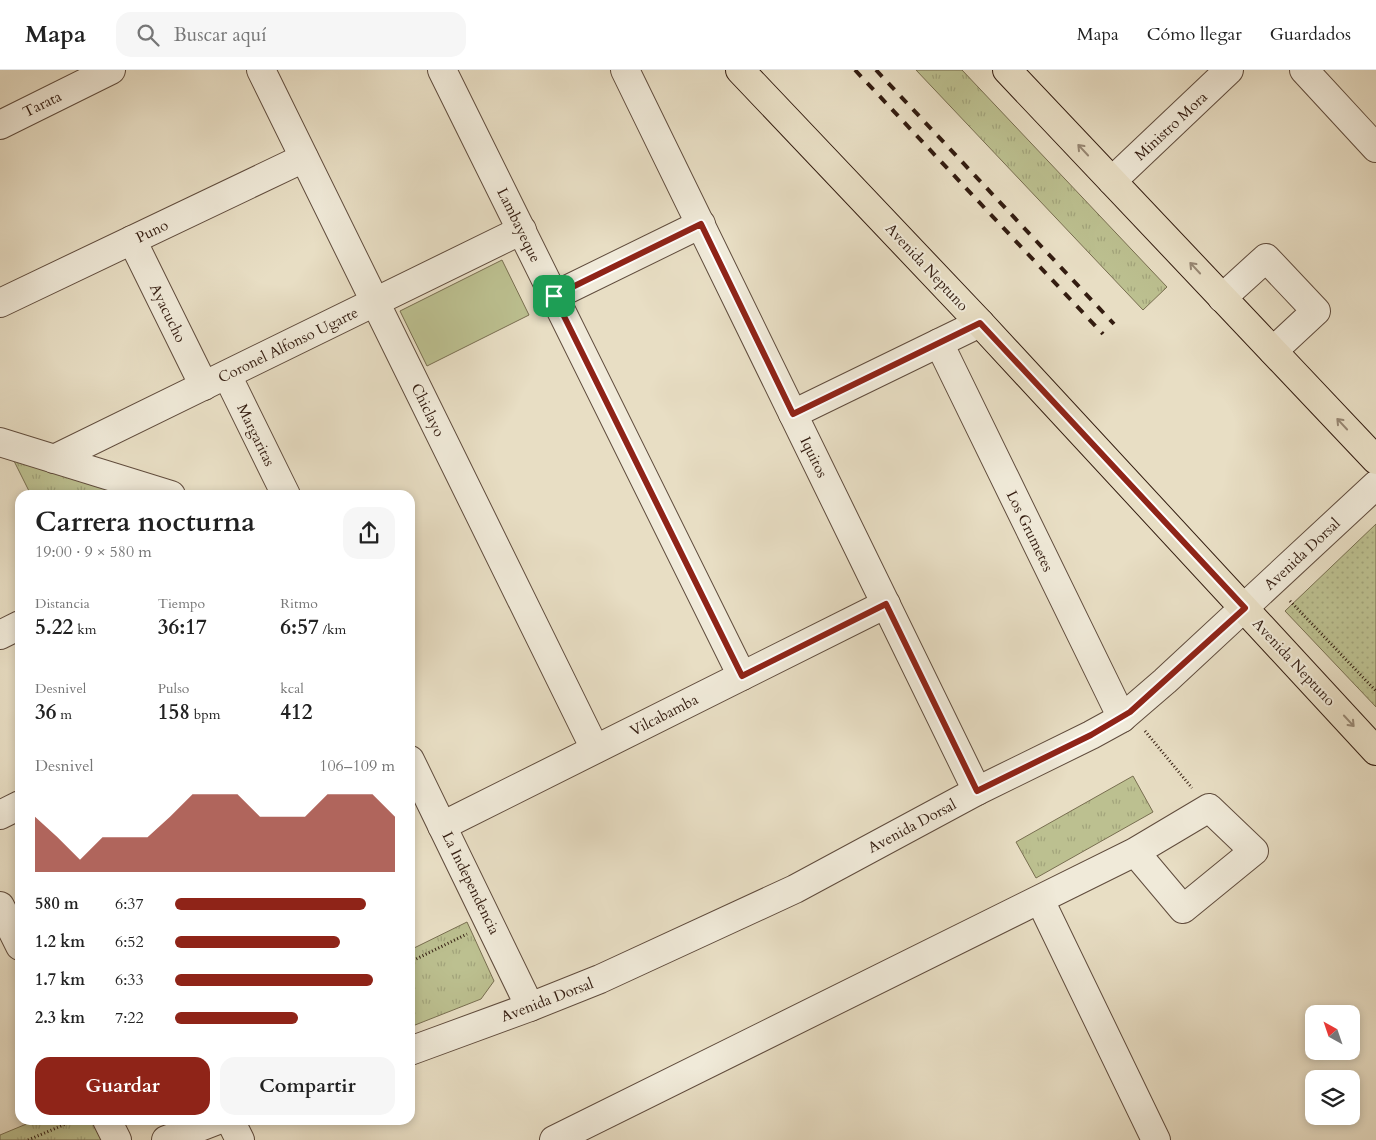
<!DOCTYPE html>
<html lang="es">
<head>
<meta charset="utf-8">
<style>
  :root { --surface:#fff; --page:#f6f6f6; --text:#222; --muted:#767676; --line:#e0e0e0; --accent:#8f2418 }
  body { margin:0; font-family:Cardo,serif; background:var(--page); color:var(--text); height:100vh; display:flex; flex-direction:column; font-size:19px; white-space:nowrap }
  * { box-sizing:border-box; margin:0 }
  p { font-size:16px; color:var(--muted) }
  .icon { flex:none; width:28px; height:28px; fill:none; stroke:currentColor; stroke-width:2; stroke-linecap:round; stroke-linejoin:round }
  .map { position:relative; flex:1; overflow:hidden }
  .sheet { position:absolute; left:15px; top:420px; width:400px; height:635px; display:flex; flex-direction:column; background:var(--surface); border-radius:15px; box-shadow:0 2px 8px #0003 }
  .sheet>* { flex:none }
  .needle { width:32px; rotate:320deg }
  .fabs { position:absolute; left:1305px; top:935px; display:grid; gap:10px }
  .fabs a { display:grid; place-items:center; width:55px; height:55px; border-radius:10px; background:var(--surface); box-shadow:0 2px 8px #0003; font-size:25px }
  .pin { position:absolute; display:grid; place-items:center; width:42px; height:42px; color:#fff; margin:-21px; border-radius:10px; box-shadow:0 2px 8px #0006 }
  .round { display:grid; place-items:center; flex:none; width:52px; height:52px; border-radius:15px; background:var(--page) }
  .summary { display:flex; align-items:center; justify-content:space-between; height:85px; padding:0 20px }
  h1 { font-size:28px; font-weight:800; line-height:38px }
  .stats { display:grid; grid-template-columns:repeat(3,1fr); gap:8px; height:85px; padding:5px 20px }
  .stats div { display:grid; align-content:center }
  .stats b { font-size:21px; font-weight:800 }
  .stats small { font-size:14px; font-weight:400 }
  .stats p { font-size:14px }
  .chart { height:140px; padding:10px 20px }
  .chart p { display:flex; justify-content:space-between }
  .chart svg { width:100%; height:90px; margin-top:5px; fill:var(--accent); opacity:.7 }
  .action { display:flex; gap:10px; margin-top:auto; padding:10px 20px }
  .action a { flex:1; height:58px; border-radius:15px; background:var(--accent); color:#fff; font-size:20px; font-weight:800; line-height:58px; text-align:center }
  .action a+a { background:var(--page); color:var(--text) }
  ul { padding:0 20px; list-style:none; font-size:16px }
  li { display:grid; grid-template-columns:80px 60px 1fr; align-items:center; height:38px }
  li i { height:12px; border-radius:6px; background:var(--accent) }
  header { display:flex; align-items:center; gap:30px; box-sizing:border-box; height:70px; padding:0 25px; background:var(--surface); border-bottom:1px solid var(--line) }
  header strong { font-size:24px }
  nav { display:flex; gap:28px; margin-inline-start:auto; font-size:18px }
  .search { width:350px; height:45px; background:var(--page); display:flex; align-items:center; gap:12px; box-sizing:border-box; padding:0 18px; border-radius:15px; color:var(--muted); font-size:19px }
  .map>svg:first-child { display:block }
  .grass { fill:url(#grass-tufts); stroke:#786e50 }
  .park { fill:url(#park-dots); stroke:#786e50 }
  .pitch { fill:#bcc090; stroke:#786e50 }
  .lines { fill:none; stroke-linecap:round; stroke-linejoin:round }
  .minor-casing { stroke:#604c3d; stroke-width:30 }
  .major-casing { stroke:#331c10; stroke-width:30 }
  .path { stroke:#331c10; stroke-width:3; stroke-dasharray:1 2.5; stroke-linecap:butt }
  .minor { stroke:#f0ead9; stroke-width:28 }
  .major { stroke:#e8dec4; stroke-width:28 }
  .rail { stroke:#331c10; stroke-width:4; stroke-dasharray:9 9; stroke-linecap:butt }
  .oneway { stroke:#978773 }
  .route-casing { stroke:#fff; stroke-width:10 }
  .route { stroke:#8f2418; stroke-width:6 }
  .labels { text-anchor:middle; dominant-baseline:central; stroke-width:4; stroke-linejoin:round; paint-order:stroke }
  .street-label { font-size:15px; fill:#331c10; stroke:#f0ead9 }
</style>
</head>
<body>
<header>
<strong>Mapa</strong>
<div class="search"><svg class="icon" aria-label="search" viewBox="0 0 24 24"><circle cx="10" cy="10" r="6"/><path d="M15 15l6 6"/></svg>Buscar aquí</div>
<nav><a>Mapa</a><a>Cómo llegar</a><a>Guardados</a></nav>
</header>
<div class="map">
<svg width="1376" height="1070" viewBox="0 0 1376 1070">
  <defs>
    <pattern id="grass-tufts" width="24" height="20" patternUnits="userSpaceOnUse" patternTransform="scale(1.25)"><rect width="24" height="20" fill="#bcc090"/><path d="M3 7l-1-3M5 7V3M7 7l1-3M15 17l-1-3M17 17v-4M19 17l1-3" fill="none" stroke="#a2a47b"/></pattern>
    <pattern id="park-dots" width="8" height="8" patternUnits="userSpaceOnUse" patternTransform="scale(1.25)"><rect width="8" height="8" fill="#bcc090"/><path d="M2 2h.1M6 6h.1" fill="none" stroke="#a2a47b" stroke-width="1.8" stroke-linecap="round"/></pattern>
  </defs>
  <rect width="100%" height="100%" fill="#e8dec4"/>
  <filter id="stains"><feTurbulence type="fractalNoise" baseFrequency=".004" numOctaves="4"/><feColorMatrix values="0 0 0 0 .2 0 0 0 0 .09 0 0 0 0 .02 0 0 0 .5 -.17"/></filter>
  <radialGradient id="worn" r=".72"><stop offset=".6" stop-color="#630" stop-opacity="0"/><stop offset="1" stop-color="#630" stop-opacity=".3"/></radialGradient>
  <!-- grass -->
  <g class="grass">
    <path d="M916,0H962L1167,217L1143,240Z"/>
    <path d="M12,387L127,425H31Z"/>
    <path d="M1133,706L1153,742L1036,808L1016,772Z"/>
    <path d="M467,852L494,911L481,929L410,957V880Z"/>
    <path d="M36,1050H92L101,1070H0V1065Z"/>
  </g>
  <!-- park -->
  <path class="park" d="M1376,454V637L1285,541Z"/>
  <!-- pitch -->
  <path class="pitch" d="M502,190L529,245L427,296L400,241Z"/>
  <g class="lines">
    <defs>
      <g id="minor">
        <path d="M261,0L595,679"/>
        <path d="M442,0L742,606"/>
        <path d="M625,0L977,721"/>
        <path d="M1304,0L1376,78"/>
        <path d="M0,55L111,0"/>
        <path d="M1112,111L1229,0"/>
        <path d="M132,170L204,316"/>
        <path d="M554,226L701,154"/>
        <path d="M1222,228L1266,188L1316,241L1273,281"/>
        <path d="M0,233L304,88"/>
        <path d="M939,273L1122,648"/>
        <path d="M227,305L286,425"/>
        <path d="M793,344L980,253"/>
        <path d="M0,372L171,425"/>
        <path d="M54,389L522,160"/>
        <path d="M0,565L20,555"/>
        <path d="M410,690L530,937"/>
        <path d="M0,745L20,735"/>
        <path d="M442,756L886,534"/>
        <path d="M1040,830L1156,1070"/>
        <path d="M0,836L20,876"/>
        <path d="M410,981L530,937L600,909L795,819L977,721L1091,665L1122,648L1165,611L1376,415"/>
        <path d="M107,1050L117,1070"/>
        <path d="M230,1050L240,1070"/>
        <path d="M166,1070L218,1050"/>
        <path d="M554,1070L1135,782L1209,738L1254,781L1183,839L1135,782"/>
      </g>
      <g id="major">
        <path d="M740,0L980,253L1376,681"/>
        <path d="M1007,0L1376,390"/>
      </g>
    </defs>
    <!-- minor casing -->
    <use href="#minor" class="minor-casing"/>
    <!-- major casing -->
    <use href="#major" class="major-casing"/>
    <!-- path -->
    <g class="path">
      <path d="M1290,531L1376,621"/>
      <path d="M1145,661L1192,718"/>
      <path d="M410,892L467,864"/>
      <path d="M28,1070L75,1050"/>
    </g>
    <!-- minor -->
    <use href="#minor" class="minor"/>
    <!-- major -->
    <use href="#major" class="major"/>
    <!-- rail -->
    <g class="rail">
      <path d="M855,0L1103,264"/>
      <path d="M876,0L1114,254"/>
    </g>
  </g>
  <!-- one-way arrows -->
  <defs><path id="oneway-shaft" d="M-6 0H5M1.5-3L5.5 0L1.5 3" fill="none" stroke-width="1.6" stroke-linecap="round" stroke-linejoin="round" transform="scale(1.25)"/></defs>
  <g class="oneway">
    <use href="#oneway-shaft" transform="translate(1083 80) rotate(-133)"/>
    <use href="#oneway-shaft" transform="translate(1195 198) rotate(-133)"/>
    <use href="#oneway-shaft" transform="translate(1342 354) rotate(-133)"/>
    <use href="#oneway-shaft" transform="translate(1349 651) rotate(47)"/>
  </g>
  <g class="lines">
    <defs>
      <path id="route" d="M701,154L793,344L980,253L1245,538L1130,642L1091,665L977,721L886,534L742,606L554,226Z"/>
    </defs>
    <!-- route casing -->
    <use href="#route" class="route-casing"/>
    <!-- route -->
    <use href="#route" class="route"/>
  </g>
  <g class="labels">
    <!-- street labels -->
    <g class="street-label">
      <text transform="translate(42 34) rotate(-26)">Tarata</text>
      <text transform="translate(1171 56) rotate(-43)">Ministro Mora</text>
      <text transform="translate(519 155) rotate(64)">Lambayeque</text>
      <text transform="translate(152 161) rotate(-26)">Puno</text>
      <text transform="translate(927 197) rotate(47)">Avenida Neptuno</text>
      <text transform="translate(168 243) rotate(64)">Ayacucho</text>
      <text transform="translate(288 275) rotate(-26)">Coronel Alfonso Ugarte</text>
      <text transform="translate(428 340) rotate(64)">Chiclayo</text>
      <text transform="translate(256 365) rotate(64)">Margaritas</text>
      <text transform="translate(814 387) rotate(64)">Iquitos</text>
      <text transform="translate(1030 461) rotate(64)">Los Grumetes</text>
      <text transform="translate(1302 484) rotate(-43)">Avenida Dorsal</text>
      <text transform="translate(1294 592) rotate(47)">Avenida Neptuno</text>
      <text transform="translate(664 645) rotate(-27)">Vilcabamba</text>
      <text transform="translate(912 756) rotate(-28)">Avenida Dorsal</text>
      <text transform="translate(471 813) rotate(64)">La Independencia</text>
      <text transform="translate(547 930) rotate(-21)">Avenida Dorsal</text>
    </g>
  </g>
  <rect width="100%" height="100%" filter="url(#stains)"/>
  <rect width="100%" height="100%" fill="url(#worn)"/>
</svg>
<div class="fabs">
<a><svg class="needle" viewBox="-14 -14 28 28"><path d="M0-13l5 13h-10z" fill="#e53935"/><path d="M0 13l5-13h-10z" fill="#767676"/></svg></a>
<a><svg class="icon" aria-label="layers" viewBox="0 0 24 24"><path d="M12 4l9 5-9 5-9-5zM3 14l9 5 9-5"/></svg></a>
</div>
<div class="pin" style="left:554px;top:226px;background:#1e9e55"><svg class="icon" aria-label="arrive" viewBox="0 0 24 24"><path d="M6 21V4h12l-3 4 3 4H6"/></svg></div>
<section class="sheet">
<div class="summary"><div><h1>Carrera nocturna</h1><p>19:00 · 9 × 580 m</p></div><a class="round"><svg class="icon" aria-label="share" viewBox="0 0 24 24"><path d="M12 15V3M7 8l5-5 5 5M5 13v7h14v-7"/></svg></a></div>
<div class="stats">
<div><p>Distancia</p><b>5.22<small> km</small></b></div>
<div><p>Tiempo</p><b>36:17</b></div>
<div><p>Ritmo</p><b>6:57<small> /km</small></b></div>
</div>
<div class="stats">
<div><p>Desnivel</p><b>36<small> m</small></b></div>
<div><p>Pulso</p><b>158<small> bpm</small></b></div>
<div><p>kcal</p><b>412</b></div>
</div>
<div class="chart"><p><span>Desnivel</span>106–109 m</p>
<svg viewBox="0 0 160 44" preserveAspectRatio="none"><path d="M0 44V17L10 27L20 38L30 27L40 27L50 27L60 17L70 6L80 6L90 6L100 17L110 17L120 17L130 6L140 6L150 6L160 17V44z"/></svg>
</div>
<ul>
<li><b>580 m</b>6:37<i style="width:87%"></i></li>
<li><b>1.2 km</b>6:52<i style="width:75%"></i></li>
<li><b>1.7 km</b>6:33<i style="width:90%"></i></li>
<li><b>2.3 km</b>7:22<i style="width:56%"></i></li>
</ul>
<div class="action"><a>Guardar</a><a>Compartir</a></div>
</section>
</div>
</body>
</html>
